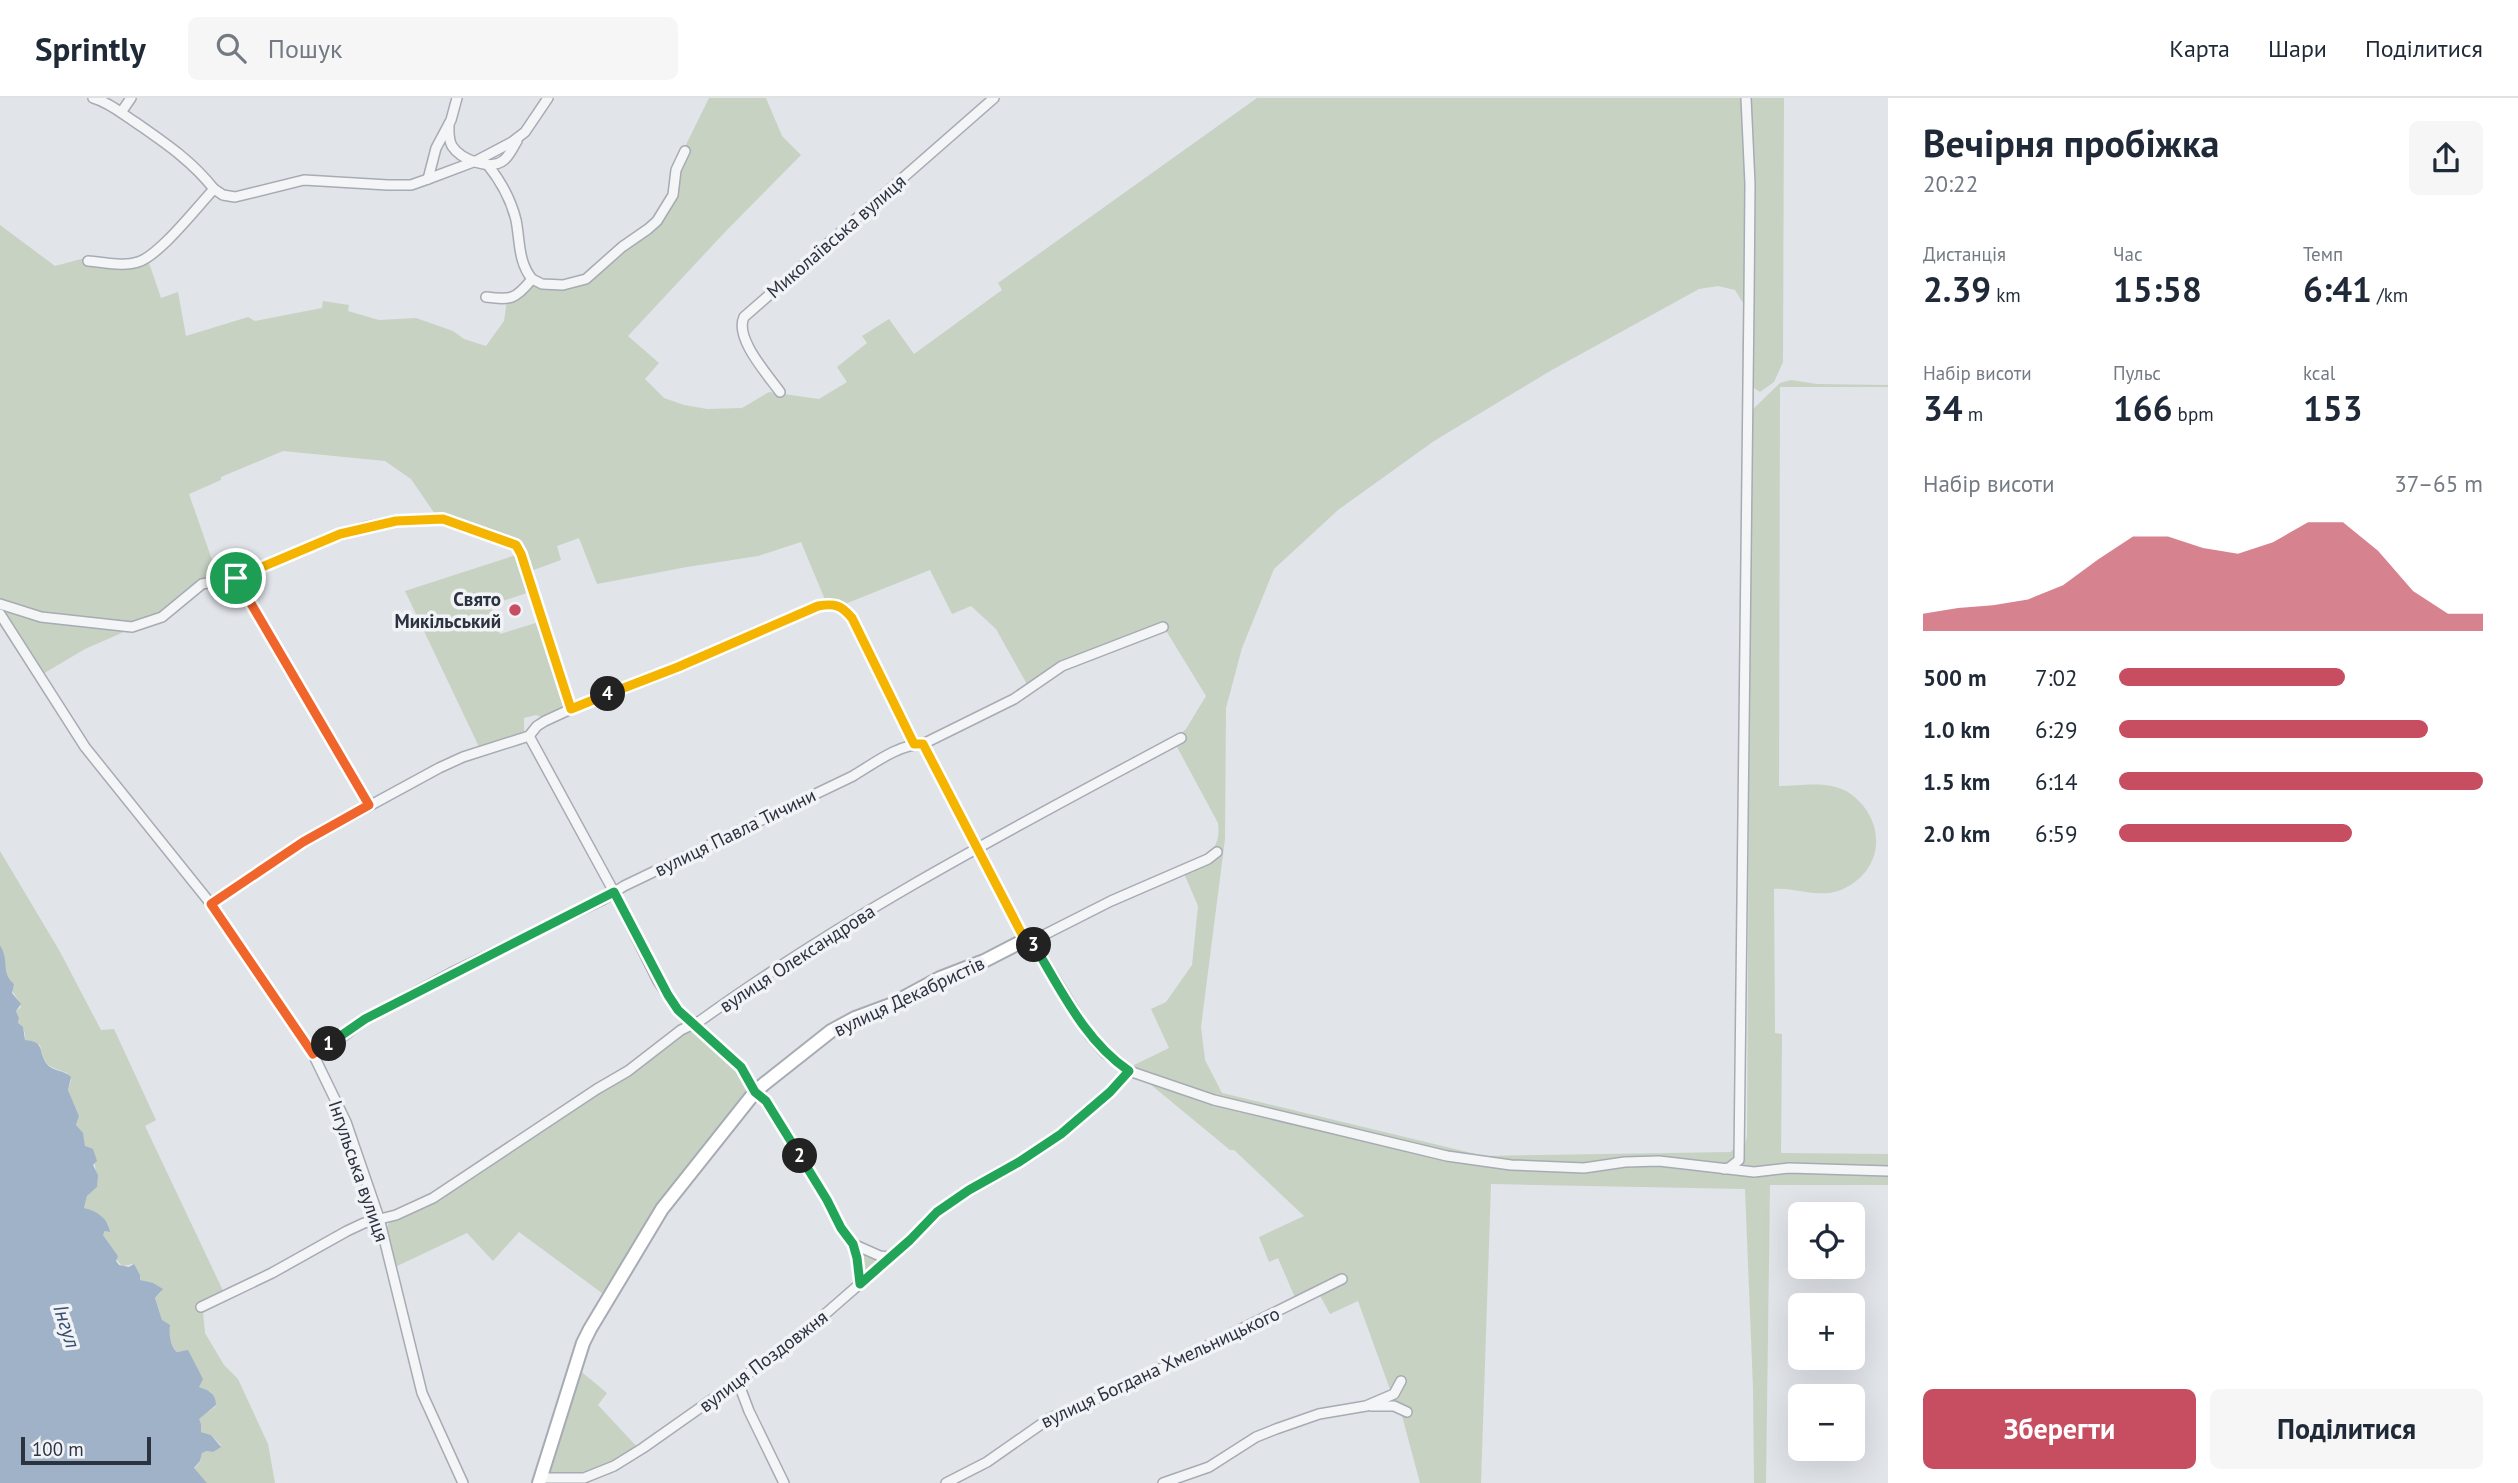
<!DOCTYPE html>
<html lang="uk">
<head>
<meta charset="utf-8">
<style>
  :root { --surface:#fff; --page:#f6f6f7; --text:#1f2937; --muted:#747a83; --line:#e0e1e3; --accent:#c64e60 }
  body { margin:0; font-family:"PT Sans",sans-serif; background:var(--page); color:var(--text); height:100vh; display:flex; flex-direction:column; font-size:26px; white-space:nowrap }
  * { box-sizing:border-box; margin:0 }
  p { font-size:23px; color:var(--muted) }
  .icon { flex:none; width:38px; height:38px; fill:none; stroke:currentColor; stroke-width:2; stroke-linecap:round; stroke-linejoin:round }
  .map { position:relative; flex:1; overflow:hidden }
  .details { display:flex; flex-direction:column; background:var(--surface); width:630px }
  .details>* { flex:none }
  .tools { position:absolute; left:1788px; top:1104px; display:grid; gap:14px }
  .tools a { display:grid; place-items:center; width:77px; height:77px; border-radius:10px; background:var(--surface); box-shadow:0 7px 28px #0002; font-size:35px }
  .scale { position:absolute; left:21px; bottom:18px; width:130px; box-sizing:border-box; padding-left:7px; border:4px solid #2b3240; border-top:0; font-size:19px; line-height:24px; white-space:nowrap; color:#2b3240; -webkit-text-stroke:5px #f1f3f6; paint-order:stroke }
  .pin { position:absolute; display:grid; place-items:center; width:60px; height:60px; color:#fff; margin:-30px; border:4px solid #fff; border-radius:50%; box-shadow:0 2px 7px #0007 }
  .km { position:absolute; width:35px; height:35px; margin:-18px; border-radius:50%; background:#222; color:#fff; font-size:19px; line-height:35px; text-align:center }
  .round { display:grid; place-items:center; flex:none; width:74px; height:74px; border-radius:10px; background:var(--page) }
  .summary { display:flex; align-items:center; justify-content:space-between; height:119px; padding:0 35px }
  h1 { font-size:38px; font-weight:700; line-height:52px }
  .stats { display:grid; grid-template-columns:repeat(3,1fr); gap:10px; height:119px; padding:7px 35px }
  .stats div { display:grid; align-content:center }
  .stats b { font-size:35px; font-weight:700 }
  .stats small { font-size:19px; font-weight:400 }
  .stats p { font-size:19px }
  .chart { height:196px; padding:14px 35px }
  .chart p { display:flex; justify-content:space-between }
  .chart svg { width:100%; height:126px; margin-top:7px; fill:var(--accent); opacity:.7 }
  .cta { display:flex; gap:14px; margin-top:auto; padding:14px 35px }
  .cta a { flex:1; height:80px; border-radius:10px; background:var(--accent); color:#fff; font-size:28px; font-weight:700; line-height:80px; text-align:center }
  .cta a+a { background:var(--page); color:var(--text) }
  ul { padding:0 35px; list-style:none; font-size:23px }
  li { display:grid; grid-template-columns:112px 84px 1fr; align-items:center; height:52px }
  li i { height:18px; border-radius:9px; background:var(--accent) }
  header { display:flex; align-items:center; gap:42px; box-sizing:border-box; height:98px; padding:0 35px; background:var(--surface); border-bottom:2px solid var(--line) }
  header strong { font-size:33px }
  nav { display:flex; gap:38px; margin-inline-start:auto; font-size:24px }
  .search { width:490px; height:63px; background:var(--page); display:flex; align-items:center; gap:18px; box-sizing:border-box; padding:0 24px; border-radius:10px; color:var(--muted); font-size:26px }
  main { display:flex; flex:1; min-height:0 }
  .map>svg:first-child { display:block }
  .green { fill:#c7d2c3; fill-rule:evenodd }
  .water { fill:#9fb2c7 }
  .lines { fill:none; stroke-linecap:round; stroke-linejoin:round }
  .street-casing { stroke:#a7abb3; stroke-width:12 }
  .secondary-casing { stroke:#a7abb3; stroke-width:16 }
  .street { stroke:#f4f5f7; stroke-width:9 }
  .secondary { stroke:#fff; stroke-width:12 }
  .split-1-casing { stroke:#fff; stroke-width:14 }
  .split-2-casing { stroke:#fff; stroke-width:14 }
  .split-3-casing { stroke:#fff; stroke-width:14 }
  .split-4-casing { stroke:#fff; stroke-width:14 }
  .split-5-casing { stroke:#fff; stroke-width:14 }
  .split-1 { stroke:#f0652b; stroke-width:9 }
  .split-2 { stroke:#22a559; stroke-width:9 }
  .split-3 { stroke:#22a559; stroke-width:9 }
  .split-4 { stroke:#f5b400; stroke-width:9 }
  .split-5 { stroke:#f5b400; stroke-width:9 }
  .poi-dot { fill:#c64e60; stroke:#f1f3f6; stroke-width:2.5 }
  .labels { text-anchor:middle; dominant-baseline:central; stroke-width:7; stroke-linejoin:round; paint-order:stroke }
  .street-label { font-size:19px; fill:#2b3240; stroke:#f1f3f6 }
  .poi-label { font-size:19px; font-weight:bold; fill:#2b3240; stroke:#f1f3f6; text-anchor:end }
  .water-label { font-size:21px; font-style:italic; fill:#375171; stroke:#f1f3f6 }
</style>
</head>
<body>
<header>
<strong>Sprintly</strong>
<div class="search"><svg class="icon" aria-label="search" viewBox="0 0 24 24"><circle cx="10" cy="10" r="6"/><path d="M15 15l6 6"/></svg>Пошук</div>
<nav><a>Карта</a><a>Шари</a><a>Поділитися</a></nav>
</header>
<main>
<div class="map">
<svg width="1888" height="1385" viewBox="0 0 1888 1385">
  <rect width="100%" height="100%" fill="#e1e4e9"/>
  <!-- green -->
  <g class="green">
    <path d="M709,0H766L782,38L801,57L725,134L628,238L659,265L645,281L664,300L684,307L707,311L742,310L769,294L819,301L847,284L837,269L867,245L862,238L889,221L914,256L1002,192L998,185L1257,0H1743L1749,96L1737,1059L1728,1067H1597L1488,1064L1216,999L1130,969L1169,950L1151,911L1166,904L1192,867L1198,808L1183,773C1203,761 1222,753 1218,725L1176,647L1179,637L1186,631L1206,598L1162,526L1028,588L996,531L971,508L952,516L930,472L845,506L846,510L826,504L801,444L758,458L687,469L597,486L579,440L557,448L561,462L528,474L517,446L437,419L411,381L385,363L283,353L221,379V382L189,396L217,476L220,479L202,487L174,512L85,551L41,577L0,510V127L55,168L85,160L88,165L148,162L161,200L178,194L186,238L248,219L255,223L322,210L323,203L349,207L348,213L379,222L416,220L453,233L464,241L486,248L504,223L507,202L538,183H577L656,122L673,91L674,71ZM1718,188L1735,192L1743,205L1737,1045L1731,1054L1484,1058L1222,995L1205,962L1201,929L1225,741L1226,610L1242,550L1274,471L1338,412L1434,343L1550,273L1699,191Z"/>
    <path d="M1748,0H1784L1783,264L1774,284L1760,294L1751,288Z"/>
    <path d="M1791,282L1817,286L1888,287V289H1780L1779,688C1802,688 1826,682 1848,694C1888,721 1886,775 1838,793C1817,800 1794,789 1774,791L1775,935L1782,936L1781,1055L1888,1056V1070L1758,1071L1742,1069L1741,1065L1747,1038L1751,313L1780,285Z"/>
    <path d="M519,456L530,494L490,507L500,536L539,524L567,601L566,610L544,620L536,617L524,620V636L480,651L405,493Z"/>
    <path d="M0,753L59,852L101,932L114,931L156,1022L145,1028L226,1199L203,1214L205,1235L224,1267L238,1281L268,1346L275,1385H207L194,1371L200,1364L202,1355L207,1353L213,1354L221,1347L211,1337L201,1334V1326L198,1321L216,1308L211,1294L199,1289C203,1273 192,1264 181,1253L177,1254C170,1248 169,1237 170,1229L162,1222L155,1200L161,1194C158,1184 148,1186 140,1182L139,1175L133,1166L122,1168L116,1161L118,1158L103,1137L109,1128C103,1118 96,1113 84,1110L87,1098L97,1089C98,1077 94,1068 94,1056L85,1048L83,1036L76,1027L79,1018L68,992L71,982L67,975C48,968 45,969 40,947L25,942C26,935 24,930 18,925L19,920L16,913L21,909C17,897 6,887 3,874C1,864 7,857 0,847Z"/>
    <path d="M693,931C712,947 746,967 748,994L606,1198L519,1134L493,1163L467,1135L395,1169L386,1130L391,1122L682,934Z"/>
    <path d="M1144,981L1481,1066H1625L1888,1076V1087H1770L1766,1385H1754L1753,1290L1745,1091L1491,1086L1481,1385H1420L1401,1314L1395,1310H1365L1391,1294L1358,1203L1330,1216L1317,1192L1296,1202L1278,1160L1269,1164L1259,1139L1304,1118L1234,1052H1230Z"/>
    <path d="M856,1150L884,1160L862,1182Z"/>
    <path d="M578,1271L607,1295L598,1307L638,1350L613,1365L584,1378H547Z"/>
  </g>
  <!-- water -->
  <path class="water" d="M0,847C10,863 0,874 14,886L12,895L21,906L16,913L19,920L18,925L23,929L25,942C45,944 38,952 46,965C52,974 63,971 71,979L68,992L79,1018L76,1027L83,1035L85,1048L93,1051L97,1063L93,1067L98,1077L97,1089L87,1098L84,1110C97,1113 108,1120 110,1134L105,1133L103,1137L118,1158L116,1163L119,1167L129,1169L134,1166L140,1177V1182L153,1185L163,1191L155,1200L162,1222L170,1227C169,1236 170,1248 177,1254L188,1252L203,1281L199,1289C208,1292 216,1295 216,1307L199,1321L201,1326V1334L211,1337L221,1349L213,1354L207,1353L202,1355L200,1363L194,1370L207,1385H0Z"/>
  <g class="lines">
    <defs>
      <g id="street">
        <path d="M93,0C110,5 121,15 135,24C165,45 191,62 214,91"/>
        <path d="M122,13L131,0"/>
        <path d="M449,26C449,34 448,41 452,48C461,62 491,73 504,62C510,57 513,49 517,43"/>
        <path d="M487,66C500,82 511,102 516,122C520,142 518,164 532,181"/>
        <path d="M428,81L436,50L451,22L457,0"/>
        <path d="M88,163C104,164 123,169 138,164C159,158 197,109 214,91L223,97L235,99L304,82L388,87H411L428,81L476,63L512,44L525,34L548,0"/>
        <path d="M486,199C511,202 515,202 532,181L542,186L563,187L586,181L622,149L648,131L657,123L673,97L676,72L685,53"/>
        <path d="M780,294C768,277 734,240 744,219L994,0"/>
        <path d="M236,480L369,707"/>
        <path d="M0,506L41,519L132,529L162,519L202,486L236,480L324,442L365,429L396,423L443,421L516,447L521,456L571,611"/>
        <path d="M0,516L85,649L211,806L313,956L346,1024L379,1120L422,1295L463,1385"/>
        <path d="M529,638L614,794L658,883L678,912L741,969L755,994L766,1004L827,1102L841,1130L853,1146L857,1160L860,1186"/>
        <path d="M923,646L1025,842"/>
        <path d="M1217,754L1208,761L1111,803L1032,843L1090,938L1106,956L1129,973L1214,1002L1447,1058L1511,1067L1584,1070L1625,1064L1659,1063L1754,1074L1789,1070L1888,1073"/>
        <path d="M211,806L303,744L439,670L463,659L529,638L537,628L545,623L571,611L678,570L818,508C835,505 841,507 852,521L914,646"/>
        <path d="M313,956L345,937L365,921L451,875L604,801L624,788L853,678C873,666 899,646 923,646L1014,601L1062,568L1163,529"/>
        <path d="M1724,1071L1729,1070L1739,1062L1749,202L1750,86L1746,0"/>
        <path d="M853,1146L880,1158L890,1159"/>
        <path d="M201,1209L272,1175L347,1133L364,1125L396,1117L433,1100L597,991L628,973L681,932L700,923C851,814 1017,728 1181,640"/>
        <path d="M738,1284L749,1313L784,1385"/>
        <path d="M1371,1308H1394L1407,1314"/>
        <path d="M540,1380H584L614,1368L643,1350L792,1245L910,1142L937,1114L969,1092L1019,1064L1061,1036L1110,994L1129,973"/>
        <path d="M946,1385L987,1364L1050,1320L1124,1289L1342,1181"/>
        <path d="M1163,1385L1209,1369L1256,1339L1276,1331L1319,1316L1366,1308L1394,1296L1401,1283"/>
      </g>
      <path id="secondary" d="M539,1385L583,1245L590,1231L662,1111L755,994L764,986L831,933L855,920L890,907L940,880L984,863L1025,842L1032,843"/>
    </defs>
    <!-- street casing -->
    <use href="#street" class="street-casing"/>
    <!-- secondary casing -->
    <use href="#secondary" class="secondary-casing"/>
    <!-- street -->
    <use href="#street" class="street"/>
    <!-- secondary -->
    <use href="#secondary" class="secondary"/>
  </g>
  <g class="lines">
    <defs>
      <path id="split-1" d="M236,480L369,707L303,744L211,806L313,956L329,946"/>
      <path id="split-2" d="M329,946L365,921L614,794L668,897L678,912L741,969L755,994L766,1003L800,1058"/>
      <path id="split-3" d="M800,1058L827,1102L841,1130L853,1146L857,1160L860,1186L910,1142L937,1114L969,1092L1019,1064L1061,1036L1110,994L1129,973C1085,943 1061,892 1034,847"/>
      <path id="split-4" d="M608,596L678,569L818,508C835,505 841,507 852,520L914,646H923L1025,842L1032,843L1034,847"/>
      <path id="split-5" d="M236,480L340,436L396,423L443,421L516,447L521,456L571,611L608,596"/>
    </defs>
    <!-- split-1 casing -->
    <use href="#split-1" class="split-1-casing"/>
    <!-- split-2 casing -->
    <use href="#split-2" class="split-2-casing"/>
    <!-- split-3 casing -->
    <use href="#split-3" class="split-3-casing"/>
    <!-- split-4 casing -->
    <use href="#split-4" class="split-4-casing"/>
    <!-- split-5 casing -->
    <use href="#split-5" class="split-5-casing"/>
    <!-- split-1 -->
    <use href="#split-1" class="split-1"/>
    <!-- split-2 -->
    <use href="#split-2" class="split-2"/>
    <!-- split-3 -->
    <use href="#split-3" class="split-3"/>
    <!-- split-4 -->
    <use href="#split-4" class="split-4"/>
    <!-- split-5 -->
    <use href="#split-5" class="split-5"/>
  </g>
  <!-- markers -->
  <circle class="poi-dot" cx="515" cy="512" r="7"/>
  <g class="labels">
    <!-- street labels -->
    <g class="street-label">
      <text transform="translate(836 138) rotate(-41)">Миколаївська вулиця</text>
      <text transform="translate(735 734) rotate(-26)">вулиця Павла Тичини</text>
      <text transform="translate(797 860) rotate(-33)">вулиця Олександрова</text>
      <text transform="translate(909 898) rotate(-25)">вулиця Декабристів</text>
      <text transform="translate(359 1073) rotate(71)">Інгульська вулиця</text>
      <text transform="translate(763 1263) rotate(-37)">вулиця Поздовжня</text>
      <text transform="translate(1160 1269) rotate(-25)">вулиця Богдана Хмельницького</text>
    </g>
    <!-- poi labels -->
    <g class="poi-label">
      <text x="501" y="501">Свято<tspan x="501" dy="22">Микільський</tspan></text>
    </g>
    <!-- water labels -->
    <g class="water-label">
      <text transform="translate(67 1228) rotate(72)">Інгул</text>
    </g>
  </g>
</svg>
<div class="tools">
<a><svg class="icon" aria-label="locate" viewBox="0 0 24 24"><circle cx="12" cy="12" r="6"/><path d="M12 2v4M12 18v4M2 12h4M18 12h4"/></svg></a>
<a>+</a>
<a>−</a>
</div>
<div class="scale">100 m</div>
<div class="pin" style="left:236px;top:480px;background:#1e9e55"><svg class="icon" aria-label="arrive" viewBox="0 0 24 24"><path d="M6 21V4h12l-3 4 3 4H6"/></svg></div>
<b class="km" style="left:329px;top:946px">1</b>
<b class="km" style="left:800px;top:1058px">2</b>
<b class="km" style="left:1034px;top:847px">3</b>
<b class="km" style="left:608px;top:596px">4</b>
</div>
<section class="details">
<div class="summary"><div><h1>Вечірня пробіжка</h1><p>20:22</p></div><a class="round"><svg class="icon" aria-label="share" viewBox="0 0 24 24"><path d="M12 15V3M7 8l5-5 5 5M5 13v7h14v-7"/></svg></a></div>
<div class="stats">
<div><p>Дистанція</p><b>2.39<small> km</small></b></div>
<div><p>Час</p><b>15:58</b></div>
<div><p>Темп</p><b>6:41<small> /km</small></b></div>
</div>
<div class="stats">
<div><p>Набір висоти</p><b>34<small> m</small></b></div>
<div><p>Пульс</p><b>166<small> bpm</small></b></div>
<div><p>kcal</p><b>153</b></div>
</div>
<div class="chart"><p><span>Набір висоти</span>37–65 m</p>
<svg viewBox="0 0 160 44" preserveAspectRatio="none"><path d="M0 44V38L10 36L20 35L30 33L40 28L50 19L60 11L70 11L80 15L90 17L100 13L110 6L120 6L130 16L140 30L150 38L160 38V44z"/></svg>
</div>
<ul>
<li><b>500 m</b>7:02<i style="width:62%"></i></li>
<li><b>1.0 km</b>6:29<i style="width:85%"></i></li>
<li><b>1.5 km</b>6:14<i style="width:100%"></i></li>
<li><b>2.0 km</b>6:59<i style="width:64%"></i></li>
</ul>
<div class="cta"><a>Зберегти</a><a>Поділитися</a></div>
</section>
</main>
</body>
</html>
